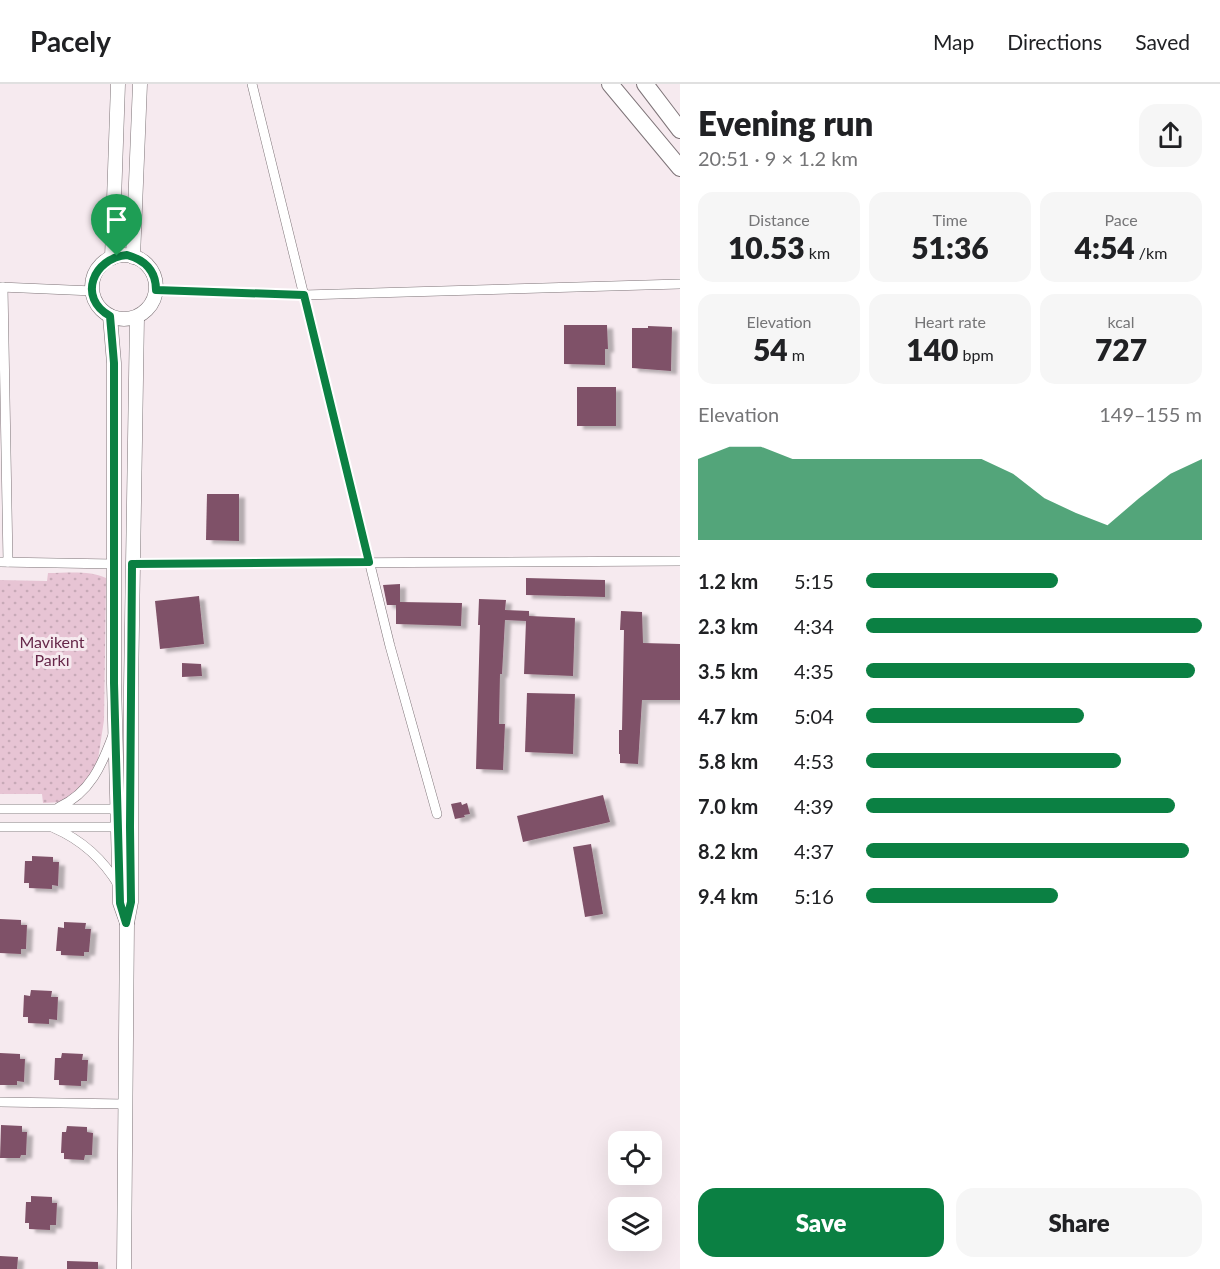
<!DOCTYPE html>
<html lang="en">
<head>
<meta charset="utf-8">
<style>
  :root { --surface:#fff; --page:#f6f6f6; --text:#202124; --muted:#757577; --line:#e0e0e0; --accent:#0b8043 }
  body { margin:0; font-family:Lato,sans-serif; background:var(--page); color:var(--text); height:100vh; display:flex; flex-direction:column; font-size:22px; white-space:nowrap }
  * { box-sizing:border-box; margin:0 }
  p { font-size:20px; color:var(--muted) }
  .icon { flex:none; width:33px; height:33px; fill:none; stroke:currentColor; stroke-width:2; stroke-linecap:round; stroke-linejoin:round }
  .map { position:relative; flex:1; overflow:hidden }
  .drawer { display:flex; flex-direction:column; background:var(--surface); width:540px }
  .drawer>* { flex:none }
  .tools { position:absolute; left:608px; top:1047px; display:grid; gap:12px }
  .tools a { display:grid; place-items:center; width:54px; height:54px; border-radius:12px; background:var(--surface); box-shadow:0 6px 24px #0002; font-size:30px }
  .pin { position:absolute; display:grid; place-items:center; width:51px; height:51px; color:#fff; margin:-62px -26px; border-radius:50% 50% 50% 0; rotate:-45deg; box-shadow:0 0 6px #0007 }
  .pin .icon { rotate:45deg }
  .round { display:grid; place-items:center; flex:none; width:63px; height:63px; border-radius:18px; background:var(--page) }
  .summary { display:flex; align-items:center; justify-content:space-between; height:102px; padding:0 18px }
  h1 { font-size:33px; font-weight:800; line-height:45px }
  .figures { display:grid; grid-template-columns:repeat(3,1fr); gap:9px; height:102px; padding:6px 18px }
  .figures div { display:grid; align-content:center; border-radius:15px; background:var(--page); text-align:center }
  .figures b { font-size:30px; font-weight:800 }
  .figures small { font-size:16px; font-weight:400 }
  .figures p { font-size:16px }
  .chart { height:168px; padding:12px 18px }
  .chart p { display:flex; justify-content:space-between }
  .chart svg { width:100%; height:108px; margin-top:6px; fill:var(--accent); opacity:.7 }
  .cta { display:flex; gap:12px; margin-top:auto; padding:12px 18px }
  .cta a { flex:1; height:69px; border-radius:18px; background:var(--accent); color:#fff; font-size:24px; font-weight:800; line-height:69px; text-align:center }
  .cta a+a { background:var(--page); color:var(--text) }
  ul { padding:0 18px; list-style:none; font-size:20px }
  li { display:grid; grid-template-columns:96px 72px 1fr; align-items:center; height:45px }
  li i { height:15px; border-radius:8px; background:var(--accent) }
  header { display:flex; align-items:center; gap:36px; box-sizing:border-box; height:84px; padding:0 30px; background:var(--surface); border-bottom:2px solid var(--line) }
  header strong { font-size:28px }
  nav { display:flex; gap:33px; margin-inline-start:auto; font-size:21px }
  main { display:flex; flex:1; min-height:0 }
  .map>svg:first-child { display:block }
  .grass { fill:url(#grass-dots) }
  .building { fill:#7f5167; filter:url(#shadow) }
  .lines { fill:none; stroke-linecap:round; stroke-linejoin:round }
  .street-casing { stroke:#7e7478; stroke-width:10 }
  .secondary-casing { stroke:#7e7478; stroke-width:15 }
  .highway-casing { stroke:#7e7478; stroke-width:18 }
  .street { stroke:#fff; stroke-width:9 }
  .secondary { stroke:#fff; stroke-width:14 }
  .highway { stroke:#fff; stroke-width:16 }
  .route-casing { stroke:#fff; stroke-width:12 }
  .route { stroke:#0b8043; stroke-width:8 }
  .labels { text-anchor:middle; dominant-baseline:central; stroke-width:6; stroke-linejoin:round; paint-order:stroke }
  .park-label { font-size:16px; fill:#662749; stroke:#f6eaef }
</style>
</head>
<body>
<header>
<strong>Pacely</strong>
<nav><a>Map</a><a>Directions</a><a>Saved</a></nav>
</header>
<main>
<div class="map">
<svg width="680" height="1185" viewBox="0 0 680 1185">
  <defs>
    <pattern id="grass-dots" width="8" height="8" patternUnits="userSpaceOnUse" patternTransform="scale(1.5)"><rect width="8" height="8" fill="#e7c4d4"/><path d="M2 2h.1M6 6h.1" fill="none" stroke="#c7a9b7" stroke-width="1.8" stroke-linecap="round"/></pattern>
    <filter id="shadow"><feDropShadow dx="6" dy="3.5" stdDeviation="1.5" flood-color="#0004"/></filter>
  </defs>
  <rect width="100%" height="100%" fill="#f6eaef"/>
  <!-- grass -->
  <path class="grass" d="M48,489C67,489 89,486 106,494L104,636L97,682L83,706L61,718L43,719L42,710H0V496L47,497Z"/>
  <!-- building -->
  <g class="building">
    <path d="M564,241H607L608,265H605V281L564,280Z"/>
    <path d="M648,242L672,243L671,287L632,284V244H648Z"/>
    <rect x="577" y="303" width="39" height="39"/>
    <path d="M207,410H239V457L206,456Z"/>
    <path d="M526,494L605,496V513L526,511Z"/>
    <path d="M400,500V518L462,519L461,542L396,540V521H387L383,501Z"/>
    <path d="M199,512L204,560L160,565L155,517Z"/>
    <path d="M479,515L506,516L505,526L529,527V532L575,534L573,592L524,590L526,537L505,536L502,590H500L499,640H505L503,686L476,685L480,541H478Z"/>
    <path d="M621,527L642,528L643,559L680,560V616H642L638,680L620,679V670H619V646H622L624,546H620Z"/>
    <path d="M182,579L201,580L202,592L182,593Z"/>
    <path d="M527,609L575,610L573,670L525,668Z"/>
    <path d="M603,711L610,738L523,758L517,732Z"/>
    <path d="M461,718L462,721L467,719L470,730L464,731L465,733L455,735L451,720Z"/>
    <path d="M591,760L603,830L585,833L573,763Z"/>
    <path d="M32,772L53,773V778H59L58,802L52,801V805L29,804V799H24L25,777H32Z"/>
    <path d="M0,835L21,836V841H27L26,865H21V870L0,869Z"/>
    <path d="M64,838L86,839L85,845H91L89,868H84V872L61,871V867H56L58,843L64,844Z"/>
    <path d="M31,906L52,907L51,913H58L57,936L49,935V940L28,939V933H23L24,911L30,912Z"/>
    <path d="M0,969L20,970V975H25L24,998L17,997V1001H0Z"/>
    <path d="M62,969L83,970L82,976H88L87,997H81V1002L59,1001V996H54L55,974H61Z"/>
    <path d="M1,1041L22,1042V1048H27L26,1071H21L20,1074H0Z"/>
    <path d="M67,1042L87,1043V1048L93,1049L92,1071H85L84,1076L64,1075V1069H61L62,1048H66Z"/>
    <path d="M31,1112L52,1113V1119H57L56,1141H50V1146L29,1145V1139H25L26,1118H31Z"/>
    <path d="M0,1172L18,1173L17,1185H0Z"/>
    <path d="M67,1177L98,1178V1185H67Z"/>
  </g>
  <g class="lines">
    <defs>
      <g id="street">
        <path d="M252,0L390,562L437,730"/>
        <path d="M0,203L93,207"/>
        <path d="M3,203L8,478"/>
        <path d="M156,206L304,211L680,200"/>
        <path d="M0,478L114,480"/>
        <path d="M132,480L680,477"/>
        <path d="M59,723C90,709 102,681 113,651"/>
        <path d="M0,725H122"/>
        <path d="M0,743H124"/>
        <path d="M54,744C82,756 103,775 119,802"/>
        <path d="M0,1018L125,1020"/>
      </g>
      <g id="secondary">
        <circle cx="124" cy="203" r="32"/>
        <path d="M133,173L140,0"/>
        <path d="M112,174L118,0"/>
        <path d="M110,232L114,279V599L120,819L127,839"/>
        <path d="M124,1185L127,839L131,818V604L137,233"/>
      </g>
      <g id="highway">
        <path d="M610,0L680,84"/>
        <path d="M645,0L680,46"/>
      </g>
    </defs>
    <!-- street casing -->
    <use href="#street" class="street-casing"/>
    <!-- secondary casing -->
    <use href="#secondary" class="secondary-casing"/>
    <!-- highway casing -->
    <use href="#highway" class="highway-casing"/>
    <!-- street -->
    <use href="#street" class="street"/>
    <!-- secondary -->
    <use href="#secondary" class="secondary"/>
    <!-- highway -->
    <use href="#highway" class="highway"/>
  </g>
  <g class="lines">
    <defs>
      <path id="route" d="M127,171C145,176 156,187 156,206L304,211L369,478L132,480L130,743L131,818L126,839L120,819L114,599V279L110,232C77,214 93,174 127,171Z"/>
    </defs>
    <!-- route casing -->
    <use href="#route" class="route-casing"/>
    <!-- route -->
    <use href="#route" class="route"/>
  </g>
  <g class="labels">
    <!-- park labels -->
    <g class="park-label">
      <text x="52" y="557">Mavikent<tspan x="52" dy="18">Parkı</tspan></text>
    </g>
  </g>
</svg>
<div class="tools">
<a><svg class="icon" aria-label="locate" viewBox="0 0 24 24"><circle cx="12" cy="12" r="6"/><path d="M12 2v4M12 18v4M2 12h4M18 12h4"/></svg></a>
<a><svg class="icon" aria-label="layers" viewBox="0 0 24 24"><path d="M12 4l9 5-9 5-9-5zM3 14l9 5 9-5"/></svg></a>
</div>
<div class="pin" style="left:117px;top:172px;background:#1e9e55"><svg class="icon" aria-label="arrive" viewBox="0 0 24 24"><path d="M6 21V4h12l-3 4 3 4H6"/></svg></div>
</div>
<section class="drawer">
<div class="summary"><div><h1>Evening run</h1><p>20:51 · 9 × 1.2 km</p></div><a class="round"><svg class="icon" aria-label="share" viewBox="0 0 24 24"><path d="M12 15V3M7 8l5-5 5 5M5 13v7h14v-7"/></svg></a></div>
<div class="figures">
<div><p>Distance</p><b>10.53<small> km</small></b></div>
<div><p>Time</p><b>51:36</b></div>
<div><p>Pace</p><b>4:54<small> /km</small></b></div>
</div>
<div class="figures">
<div><p>Elevation</p><b>54<small> m</small></b></div>
<div><p>Heart rate</p><b>140<small> bpm</small></b></div>
<div><p>kcal</p><b>727</b></div>
</div>
<div class="chart"><p><span>Elevation</span>149–155 m</p>
<svg viewBox="0 0 160 44" preserveAspectRatio="none"><path d="M0 44V11L10 6L20 6L30 11L40 11L50 11L60 11L70 11L80 11L90 11L100 17L110 27L120 33L130 38L140 27L150 17L160 11V44z"/></svg>
</div>
<ul>
<li><b>1.2 km</b>5:15<i style="width:57%"></i></li>
<li><b>2.3 km</b>4:34<i style="width:100%"></i></li>
<li><b>3.5 km</b>4:35<i style="width:98%"></i></li>
<li><b>4.7 km</b>5:04<i style="width:65%"></i></li>
<li><b>5.8 km</b>4:53<i style="width:76%"></i></li>
<li><b>7.0 km</b>4:39<i style="width:92%"></i></li>
<li><b>8.2 km</b>4:37<i style="width:96%"></i></li>
<li><b>9.4 km</b>5:16<i style="width:57%"></i></li>
</ul>
<div class="cta"><a>Save</a><a>Share</a></div>
</section>
</main>
</body>
</html>
